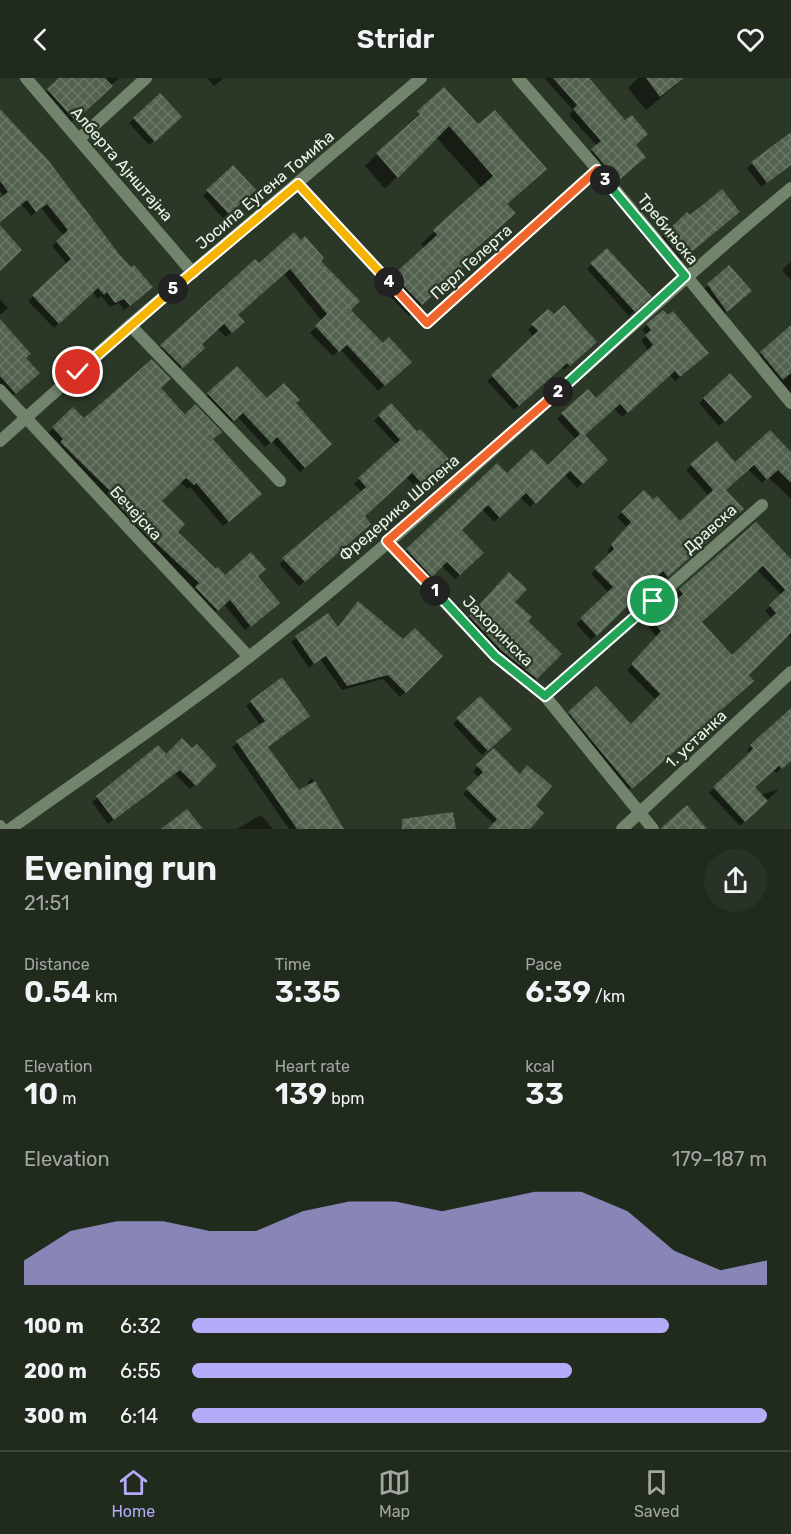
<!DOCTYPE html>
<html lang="en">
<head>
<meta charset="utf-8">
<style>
  :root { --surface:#202a1d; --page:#283226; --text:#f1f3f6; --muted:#a2a7a4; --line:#3d463b; --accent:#b4acf9 }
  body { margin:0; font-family:Rubik,sans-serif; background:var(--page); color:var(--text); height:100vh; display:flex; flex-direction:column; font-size:22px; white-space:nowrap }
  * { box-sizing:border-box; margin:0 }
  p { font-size:20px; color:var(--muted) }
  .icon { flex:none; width:33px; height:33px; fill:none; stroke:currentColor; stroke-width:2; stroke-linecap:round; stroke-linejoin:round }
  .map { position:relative; height:751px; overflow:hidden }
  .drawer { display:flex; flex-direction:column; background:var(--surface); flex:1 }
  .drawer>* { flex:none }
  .pin { position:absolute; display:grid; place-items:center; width:51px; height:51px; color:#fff; margin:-26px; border:3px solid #fff; border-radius:50%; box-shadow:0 2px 6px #0007 }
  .km { position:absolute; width:30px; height:30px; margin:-15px; border-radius:50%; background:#222; color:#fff; font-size:16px; line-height:30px; text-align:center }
  .round { display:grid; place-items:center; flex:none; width:63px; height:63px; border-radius:32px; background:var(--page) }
  .overview { display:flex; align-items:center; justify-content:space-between; height:102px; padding:0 24px }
  h1 { font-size:33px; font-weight:600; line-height:45px }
  .metrics { display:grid; grid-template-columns:repeat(3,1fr); gap:9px; height:102px; padding:6px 24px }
  .metrics div { display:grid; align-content:center }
  .metrics b { font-size:30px; font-weight:600 }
  .metrics small { font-size:16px; font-weight:400 }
  .metrics p { font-size:16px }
  .chart { height:168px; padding:12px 24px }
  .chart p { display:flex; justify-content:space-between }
  .chart svg { width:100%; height:108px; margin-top:6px; fill:var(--accent); opacity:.7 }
  ul { padding:0 24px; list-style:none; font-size:20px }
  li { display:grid; grid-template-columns:96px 72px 1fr; align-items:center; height:45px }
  li i { height:15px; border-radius:8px; background:var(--accent) }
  header { display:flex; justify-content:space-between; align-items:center; height:78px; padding:0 24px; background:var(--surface); font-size:27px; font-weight:600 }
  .tabs { display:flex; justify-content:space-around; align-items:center; height:84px; border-top:2px solid var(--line); background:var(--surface); font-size:16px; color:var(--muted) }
  .tabs a { display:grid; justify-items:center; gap:3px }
  .tabs .selected { color:var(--accent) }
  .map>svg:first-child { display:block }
  .shadow { fill:#0007; fill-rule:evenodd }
  .building { fill:url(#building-cross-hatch); fill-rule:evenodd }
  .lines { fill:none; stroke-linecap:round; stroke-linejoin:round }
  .minor { stroke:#72856c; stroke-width:12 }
  .tertiary { stroke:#72856c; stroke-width:12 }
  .split-1-casing { stroke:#fff; stroke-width:12 }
  .split-2-casing { stroke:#fff; stroke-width:12 }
  .split-3-casing { stroke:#fff; stroke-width:12 }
  .split-4-casing { stroke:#fff; stroke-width:12 }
  .split-5-casing { stroke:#fff; stroke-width:12 }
  .split-6-casing { stroke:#fff; stroke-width:12 }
  .split-1 { stroke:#22a559; stroke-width:8 }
  .split-2 { stroke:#f0652b; stroke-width:8 }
  .split-3 { stroke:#22a559; stroke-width:8 }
  .split-4 { stroke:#f0652b; stroke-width:8 }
  .split-5 { stroke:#f5b400; stroke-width:8 }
  .split-6 { stroke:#f5b400; stroke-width:8 }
  .labels { text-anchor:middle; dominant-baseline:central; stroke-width:5; stroke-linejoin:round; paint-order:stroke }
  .street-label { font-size:16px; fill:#ecf5ea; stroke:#2b3827 }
</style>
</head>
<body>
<header><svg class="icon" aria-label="back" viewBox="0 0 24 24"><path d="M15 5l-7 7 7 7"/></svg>Stridr<svg class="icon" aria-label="heart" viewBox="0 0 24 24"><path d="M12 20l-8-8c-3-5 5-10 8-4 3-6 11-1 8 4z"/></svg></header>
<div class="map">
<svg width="791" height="751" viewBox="0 0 791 751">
  <defs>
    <pattern id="building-cross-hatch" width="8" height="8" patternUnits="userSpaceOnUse" patternTransform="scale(1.5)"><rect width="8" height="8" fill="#53614f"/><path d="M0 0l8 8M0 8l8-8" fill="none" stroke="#6c7868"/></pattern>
  </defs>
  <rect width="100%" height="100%" fill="#2b3827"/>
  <!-- shadow -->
  <g class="shadow">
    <path d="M61,0H119L69,46L43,17Z"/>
    <path d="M207,0H224L214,8Z"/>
    <path d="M544,0H587L634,67L639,84L613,106L587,77L597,68L569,37L573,32Z"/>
    <path d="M638,0H685L646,32L628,10Z"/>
    <path d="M444,11L478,48L506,126L451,200L409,238L382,210L425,170L421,166L482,110L436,59L385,111L365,88Z"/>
    <path d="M160,17L180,39L149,67L129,45Z"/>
    <path d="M0,34L146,214L124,232L119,225L110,229L101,218L98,221L92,213L54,250L28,223L67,186L52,168L64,158L41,130L31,138L21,126L14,132L0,113Z"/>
    <path d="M785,60L791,68V86L761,109L747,90Z"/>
    <path d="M233,89L254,112L223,140L203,118Z"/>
    <path d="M687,136L690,139H734L678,185L659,162Z"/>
    <path d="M607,172L649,219L629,238L587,191Z"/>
    <path d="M319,183L349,232L404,289L378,313L340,271L333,278L310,255L322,243L283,195L236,237L237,249L226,259L217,250L200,266L203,270L176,294L156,273L259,187Z"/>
    <path d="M791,184V202L782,192Z"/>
    <path d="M729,189L745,217L722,238L703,212Z"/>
    <path d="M0,221L8,230L0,237Z"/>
    <path d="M548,233L595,264L564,292L561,289L514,332L487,303L534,259L528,252Z"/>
    <path d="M662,234L702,280L675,303L669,296L622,339L614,330L583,358L606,382L577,410L564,396L530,429L520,419L494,444L482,431L460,452L482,475L455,501L442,488L426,502L402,477L497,388L507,397L548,389L577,362L557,341L588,313L596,322L649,273L641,263L647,257L642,252Z"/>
    <path d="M0,244L25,280L33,300L10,320L0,308Z"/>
    <path d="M791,249V322L756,280Z"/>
    <path d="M237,290L266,322L294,326L330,366L300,394L272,363L265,369L237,338L228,347L203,321Z"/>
    <path d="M730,297L750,319L719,348L699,325Z"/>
    <path d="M160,310L212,362L255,421L223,448L190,409L188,411L180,404L160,424L175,454L216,493L274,530L245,552L224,526L212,537L191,515L195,511L104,422L56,370L60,366L48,355L73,331L84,342Z"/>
    <path d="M391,327L450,384L419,413L406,399L363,438L364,450L299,508L279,486L362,414L354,406L397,367L374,343Z"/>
    <path d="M717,365L735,386L791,376V421L768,399L762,405L748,391L724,412L738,436L662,503L657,497L591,562L576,546L609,515L591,496L610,477L607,473L627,450L617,439L644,414L680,445L709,418L686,392Z"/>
    <path d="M756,446L791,483V560L788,557L747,597V607L626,714L565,640L596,611L630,648L656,622L627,592L657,559L649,550L679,521L675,517L680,512ZM757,492L782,517L765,533L772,540L732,579L700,544Z"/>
    <path d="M509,497L513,524L526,543L560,576L531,605L465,544Z"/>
    <path d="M327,537L337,551L403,564L441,578L400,619L383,601L342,612L320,581L309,590L291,564Z"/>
    <path d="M281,601L267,669L299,714L308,709V704L312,700L342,751H289L232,669L261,648L246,628Z"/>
    <path d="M480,620L509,651L482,677L453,646Z"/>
    <path d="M791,632V682L776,695L773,691L753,709L748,721L779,711L740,748L709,715L745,681L749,675L747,672Z"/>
    <path d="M158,669L165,678L192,672L215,688L190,711L175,696L108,746L92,724Z"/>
    <path d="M494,672L519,697L550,708L494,746L463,716L479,700L473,693Z"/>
    <path d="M261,737L273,751H237Z"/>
  </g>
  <!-- building -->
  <g class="building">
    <path d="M59,0H105L113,8L75,43L47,11Z"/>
    <path d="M553,0H589L625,42L632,37L648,56L636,67L646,79L618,103L591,71L601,63L573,31L577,27Z"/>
    <path d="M646,0H684L660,19Z"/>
    <path d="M444,9L478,46L495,32L547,91L507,126L516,135L461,184L465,188L422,227L393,197L437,157L433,152L493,98L449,48L398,100L376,75L420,36L417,33Z"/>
    <path d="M160,15L182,39L155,64L133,40Z"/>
    <path d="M0,31L48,82L119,176L131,189L134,187L153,209L130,228L124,221L115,225L107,214L104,217L98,210L59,246L32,217L71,181L56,163L68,152L47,126L36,134L27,122L0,144V120L8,114L0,103Z"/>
    <path d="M791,54V87L767,105L751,84Z"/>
    <path d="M233,87L256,112L229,136L206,112Z"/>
    <path d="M722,111L740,134L683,181L663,157L687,134L690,137Z"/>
    <path d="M0,147L22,172L0,193Z"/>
    <path d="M294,154L301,162L305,158L324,180L321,183L360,223L351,232L383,265L389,259L412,284L385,308L347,267L339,274L315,248L327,236L290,191L238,237L245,244L232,255L224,246L202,266L205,270L183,290L160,267L255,181L259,185Z"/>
    <path d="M607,170L652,219L635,234L590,185Z"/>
    <path d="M729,187L752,213L727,234L707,206Z"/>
    <path d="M564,227L597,264L570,288L567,285L519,328L491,297L538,253L531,246L548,231L554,236Z"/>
    <path d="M663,232L668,237L673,233L709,275L680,299L675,293L628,335L620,326L585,357L608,382L583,406L570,393L536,426L526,415L500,440L488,427L462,452L484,475L460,497L447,484L432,499L406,471L497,385L507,395L532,371L548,387L580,356L561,335L588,311L596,320L653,267L645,257L651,252L646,246Z"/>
    <path d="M0,241L31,276L26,280L40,295L16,316L0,298Z"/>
    <path d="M791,247V295L783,302L760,274Z"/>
    <path d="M152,281L171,301L161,310L185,336L195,326L222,354L213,361L262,416L229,444L196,405L194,407L186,400L162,423L185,446L178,454L216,491L218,489L225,497L251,474L266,491L258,498L280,525L251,549L230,522L218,533L195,509L199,505L138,448L108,416L110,413L60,364L63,361L52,349L73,329L84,340Z"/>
    <path d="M237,288L267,320L284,305L300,322L296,325L332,366L305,390L277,359L271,365L243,335L234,343L207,315Z"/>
    <path d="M730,295L752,319L725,344L703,320Z"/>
    <path d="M391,325L417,353L420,351L452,384L425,409L412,395L365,438L371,446L305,504L282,480L366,409L358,400L400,362L378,337Z"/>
    <path d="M770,352L791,374V405L778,392L767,402L754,387L726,412L744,431L668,499L663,493L597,558L580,540L613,509L594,490L614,471L611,466L631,444L621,434L644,412L653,421L657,418L680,443L713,412L690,386L717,363L735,384Z"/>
    <path d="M756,444L791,481V555L749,597L754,603L632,711L568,634L596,608L631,646L660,616L631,586L661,553L653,544L683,516L679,511ZM763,488L785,512L769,527L776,535L732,577L702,544Z"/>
    <path d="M509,494L527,511L515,524L532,539L528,543L562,576L537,601L501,572L469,538Z"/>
    <path d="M358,523L403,561L415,550L443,578L406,615L388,597L347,608L326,578L314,586L295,558L328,535L338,549Z"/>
    <path d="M282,599L310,638L268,669L299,712L315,703L344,751H297L236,663L265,643L250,623Z"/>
    <path d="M480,618L512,651L488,673L456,640Z"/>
    <path d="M791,630V683L782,691L779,688L755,709L768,723L745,744L713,709L748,676L753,670L750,667Z"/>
    <path d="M182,660L192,670L197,666L217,688L196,708L180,692L114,742L96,718L158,667L166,676Z"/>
    <path d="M494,670L520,696L527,687L552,708L536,728L544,735L530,751H488L497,741L466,711L483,694L476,687Z"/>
    <path d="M687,727L707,751H661V750Z"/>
    <path d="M187,731L203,751H161Z"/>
    <path d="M453,734L456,751H402V741Z"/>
  </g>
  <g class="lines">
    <!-- minor -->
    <g class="minor">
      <path d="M26,0L193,195"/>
      <path d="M518,0L612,108L791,325"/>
      <path d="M79,61L146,0"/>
      <path d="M298,106L427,245L597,92"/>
      <path d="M130,247L280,403"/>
      <path d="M0,312L249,579"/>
      <path d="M0,363L130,247L421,0"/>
      <path d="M387,463L495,578L545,618L653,751"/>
      <path d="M545,618L762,427"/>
      <path d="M10,751C89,694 172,639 249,579C437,432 607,263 791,110"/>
      <path d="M622,751L791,594"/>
    </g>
    <!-- tertiary -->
    <path class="tertiary" d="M0,748L2,751"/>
  </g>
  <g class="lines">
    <defs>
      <path id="split-1" d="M435,513L495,578L545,618L653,523"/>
      <path id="split-2" d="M435,513L387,463L558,314"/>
      <path id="split-3" d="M558,314L685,198L605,102"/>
      <path id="split-4" d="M389,204L427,245L597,92L605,102"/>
      <path id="split-5" d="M173,211L298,106L389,204"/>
      <path id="split-6" d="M78,294L173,211"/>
    </defs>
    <!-- split-1 casing -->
    <use href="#split-1" class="split-1-casing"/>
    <!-- split-2 casing -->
    <use href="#split-2" class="split-2-casing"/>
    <!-- split-3 casing -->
    <use href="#split-3" class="split-3-casing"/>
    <!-- split-4 casing -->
    <use href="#split-4" class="split-4-casing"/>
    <!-- split-5 casing -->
    <use href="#split-5" class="split-5-casing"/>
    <!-- split-6 casing -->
    <use href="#split-6" class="split-6-casing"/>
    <!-- split-1 -->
    <use href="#split-1" class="split-1"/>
    <!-- split-2 -->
    <use href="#split-2" class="split-2"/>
    <!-- split-3 -->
    <use href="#split-3" class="split-3"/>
    <!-- split-4 -->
    <use href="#split-4" class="split-4"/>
    <!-- split-5 -->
    <use href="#split-5" class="split-5"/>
    <!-- split-6 -->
    <use href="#split-6" class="split-6"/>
  </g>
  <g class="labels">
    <!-- street labels -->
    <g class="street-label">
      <text transform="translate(122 86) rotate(49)">Алберта Ајнштајна</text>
      <text transform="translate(265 112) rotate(-40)">Јосипа Еугена Томића</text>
      <text transform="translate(668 151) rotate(51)">Требињска</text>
      <text transform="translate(471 184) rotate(-42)">Перл Гелерта</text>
      <text transform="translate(399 430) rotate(-41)">Фредерика Шопена</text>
      <text transform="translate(136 435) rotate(47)">Бечејска</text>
      <text transform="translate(710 451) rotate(-42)">Дравска</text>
      <text transform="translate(498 553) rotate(45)">Јахоринска</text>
      <text transform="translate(696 661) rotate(-43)">1. устанка</text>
    </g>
  </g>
</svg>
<div class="pin" style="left:653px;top:523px;background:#1e9e55"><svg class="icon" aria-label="arrive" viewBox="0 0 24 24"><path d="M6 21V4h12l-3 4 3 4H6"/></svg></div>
<div class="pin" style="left:78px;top:294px;background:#d93025"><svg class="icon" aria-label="check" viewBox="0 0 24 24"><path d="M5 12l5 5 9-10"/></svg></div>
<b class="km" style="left:435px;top:513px">1</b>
<b class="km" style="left:558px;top:314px">2</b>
<b class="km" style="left:605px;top:102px">3</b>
<b class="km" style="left:389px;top:204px">4</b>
<b class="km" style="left:173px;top:211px">5</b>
</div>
<section class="drawer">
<div class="overview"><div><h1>Evening run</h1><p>21:51</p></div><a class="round"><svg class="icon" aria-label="share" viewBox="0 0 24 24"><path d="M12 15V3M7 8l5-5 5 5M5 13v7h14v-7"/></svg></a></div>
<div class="metrics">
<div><p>Distance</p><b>0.54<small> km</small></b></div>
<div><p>Time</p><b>3:35</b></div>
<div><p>Pace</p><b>6:39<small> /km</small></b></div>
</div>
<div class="metrics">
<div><p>Elevation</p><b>10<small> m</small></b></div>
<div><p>Heart rate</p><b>139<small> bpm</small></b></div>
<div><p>kcal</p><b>33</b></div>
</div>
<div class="chart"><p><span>Elevation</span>179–187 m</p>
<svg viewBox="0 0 160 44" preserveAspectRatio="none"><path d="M0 44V34L10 22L20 18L30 18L40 22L50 22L60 14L70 10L80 10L90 14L100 10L110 6L120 6L130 14L140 30L150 38L160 34V44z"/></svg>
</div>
<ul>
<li><b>100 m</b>6:32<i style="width:83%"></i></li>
<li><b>200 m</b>6:55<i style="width:66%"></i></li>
<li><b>300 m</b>6:14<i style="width:100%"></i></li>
</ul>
</section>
<nav class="tabs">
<a class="selected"><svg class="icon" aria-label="home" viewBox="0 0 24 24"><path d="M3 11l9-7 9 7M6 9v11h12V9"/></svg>Home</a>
<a><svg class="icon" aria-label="map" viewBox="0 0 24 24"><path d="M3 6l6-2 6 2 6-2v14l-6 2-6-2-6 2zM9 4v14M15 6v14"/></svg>Map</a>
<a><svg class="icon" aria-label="saved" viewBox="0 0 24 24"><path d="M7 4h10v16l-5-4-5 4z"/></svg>Saved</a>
</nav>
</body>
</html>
